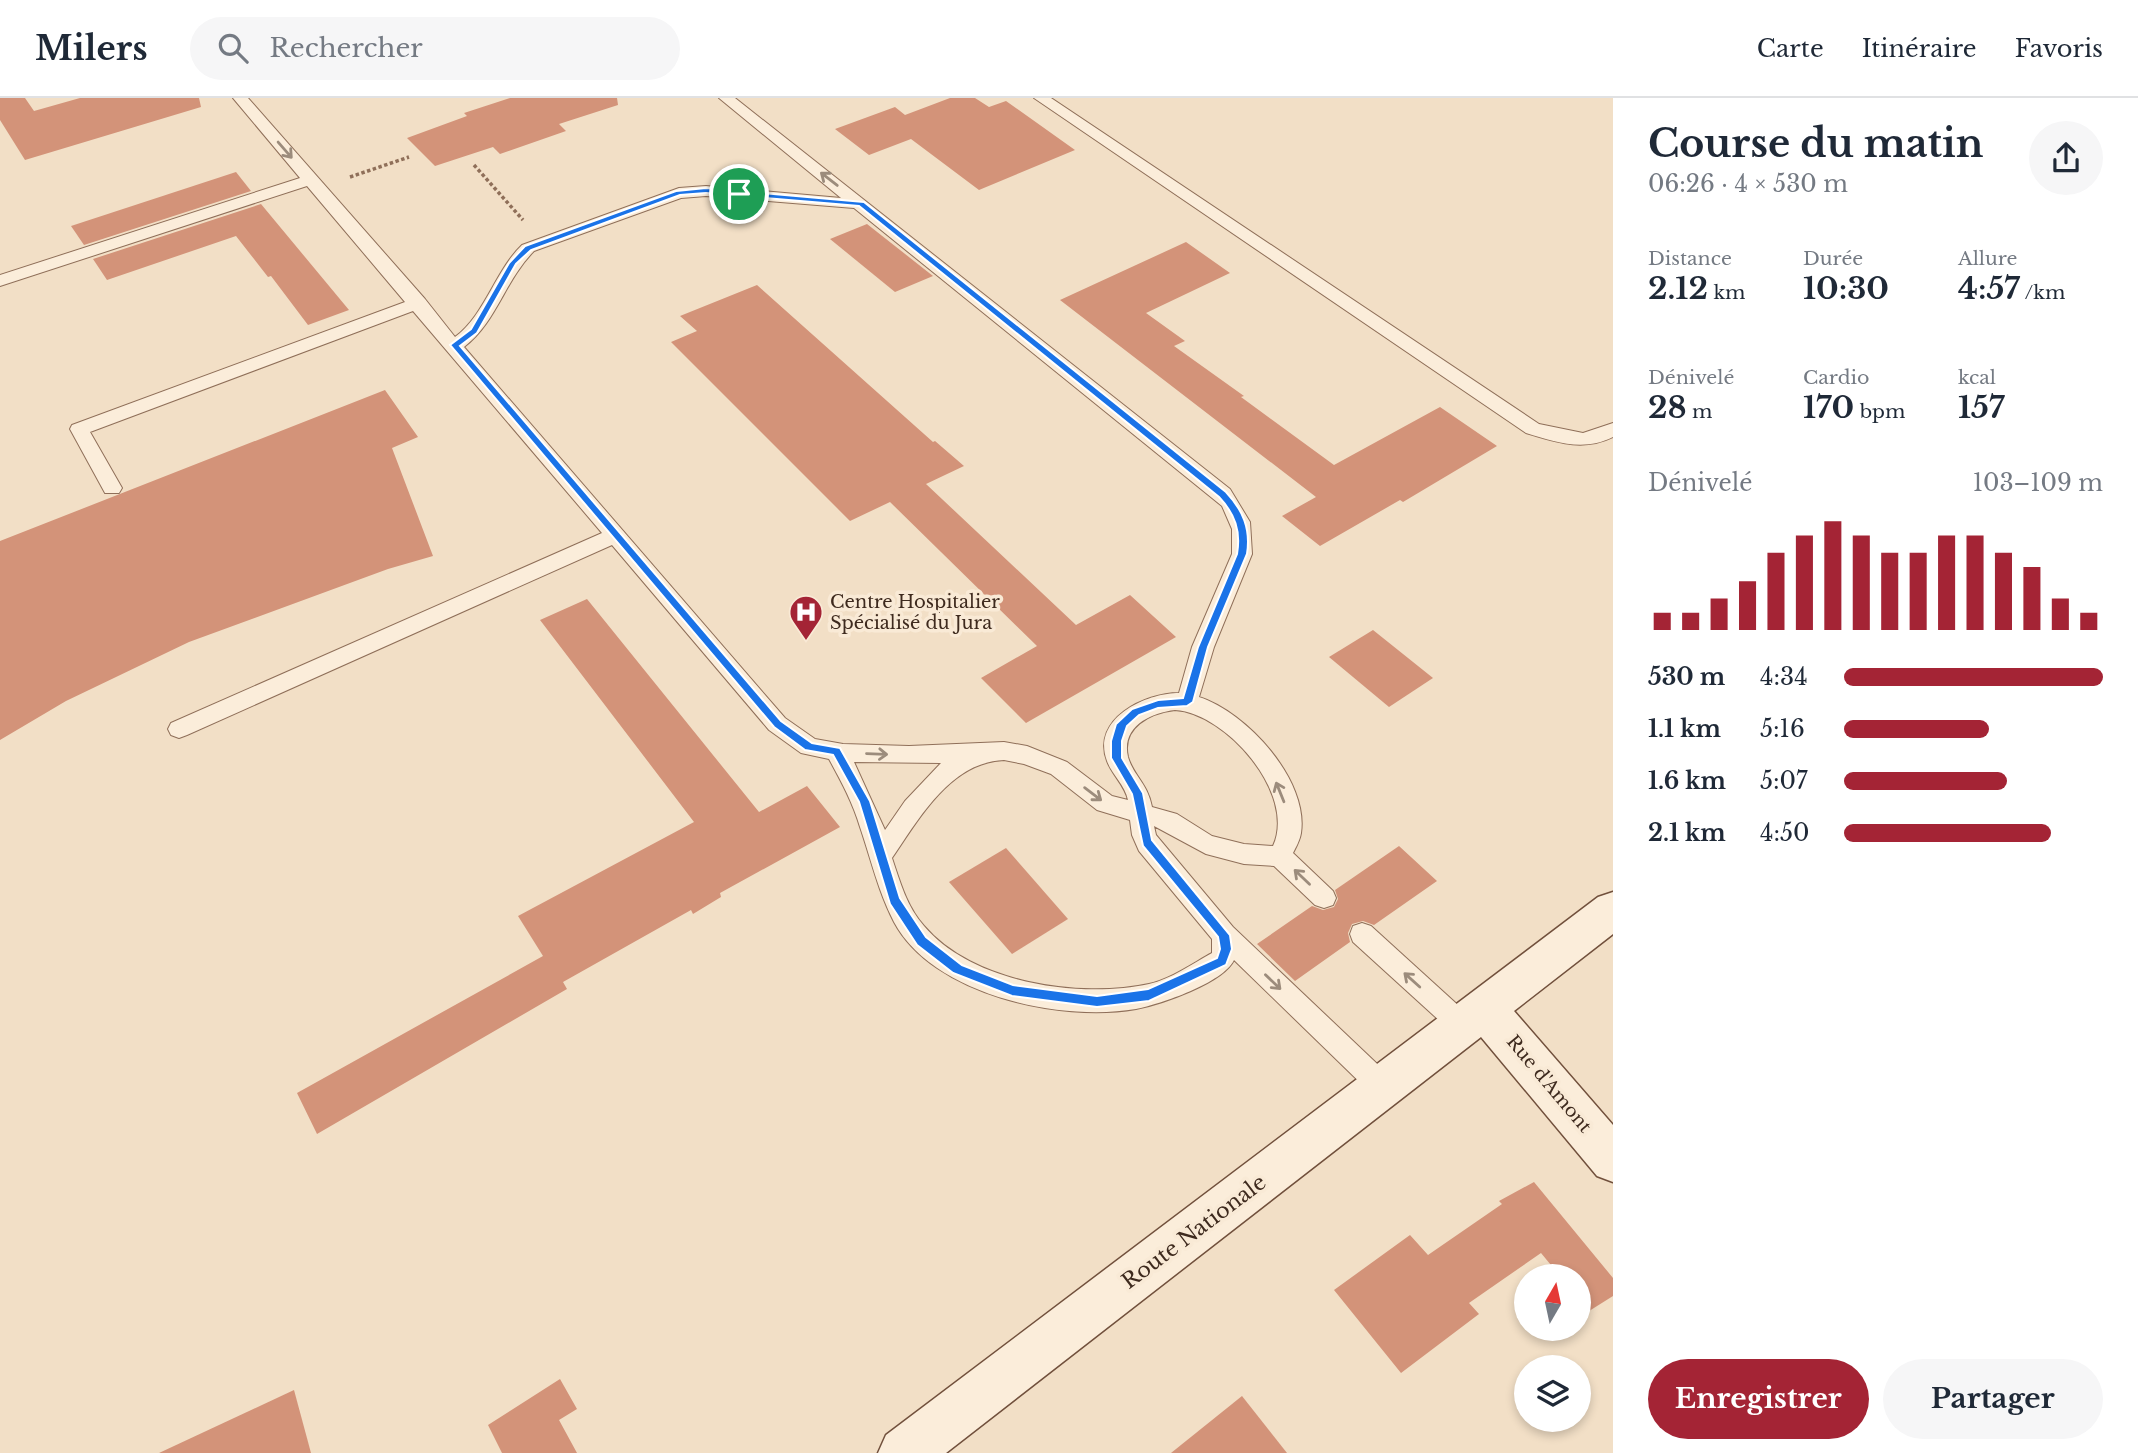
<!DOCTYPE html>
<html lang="fr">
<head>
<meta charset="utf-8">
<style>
  :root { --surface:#fff; --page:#f6f6f7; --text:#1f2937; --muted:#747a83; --line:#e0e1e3; --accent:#a42435 }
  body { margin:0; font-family:"Libre Baskerville",serif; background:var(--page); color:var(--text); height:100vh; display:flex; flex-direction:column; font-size:26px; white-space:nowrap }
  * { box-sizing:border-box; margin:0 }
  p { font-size:23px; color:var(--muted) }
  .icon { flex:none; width:38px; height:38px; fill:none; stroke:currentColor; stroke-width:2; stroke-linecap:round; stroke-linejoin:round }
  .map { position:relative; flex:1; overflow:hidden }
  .panel { display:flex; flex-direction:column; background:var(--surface); width:525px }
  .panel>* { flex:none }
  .needle { width:46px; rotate:9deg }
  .tools { position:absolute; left:1514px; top:1166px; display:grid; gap:14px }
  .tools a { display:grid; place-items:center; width:77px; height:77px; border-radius:50%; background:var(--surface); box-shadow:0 4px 10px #0003; font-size:35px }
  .pin { position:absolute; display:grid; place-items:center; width:60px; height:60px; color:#fff; margin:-30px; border:4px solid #fff; border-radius:50%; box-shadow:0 2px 7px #0007 }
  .round { display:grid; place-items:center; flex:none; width:74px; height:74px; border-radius:37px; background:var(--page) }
  .summary { display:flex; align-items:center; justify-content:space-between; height:119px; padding:0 35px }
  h1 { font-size:38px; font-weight:700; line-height:52px }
  .figures { display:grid; grid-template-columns:repeat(3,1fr); gap:10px; height:119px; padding:7px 35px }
  .figures div { display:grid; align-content:center }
  .figures b { font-size:30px; font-weight:700 }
  .figures small { font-size:19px; font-weight:400 }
  .figures p { font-size:19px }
  .chart { height:196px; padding:14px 35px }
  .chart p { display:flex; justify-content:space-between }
  .chart svg { width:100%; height:126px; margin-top:7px; stroke:var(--accent); stroke-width:6 }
  .button { display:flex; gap:14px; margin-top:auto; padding:14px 35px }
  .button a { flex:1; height:80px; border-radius:42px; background:var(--accent); color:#fff; font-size:28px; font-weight:700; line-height:80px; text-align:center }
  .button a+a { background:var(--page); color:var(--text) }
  ul { padding:0 35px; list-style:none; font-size:23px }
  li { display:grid; grid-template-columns:112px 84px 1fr; align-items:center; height:52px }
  li i { height:18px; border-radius:9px; background:var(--accent) }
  header { display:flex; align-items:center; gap:42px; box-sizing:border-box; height:98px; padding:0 35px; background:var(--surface); border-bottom:2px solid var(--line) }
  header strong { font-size:33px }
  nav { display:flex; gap:38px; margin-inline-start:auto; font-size:24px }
  .search { width:490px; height:63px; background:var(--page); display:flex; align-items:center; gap:18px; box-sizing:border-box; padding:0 24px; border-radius:38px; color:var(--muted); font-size:26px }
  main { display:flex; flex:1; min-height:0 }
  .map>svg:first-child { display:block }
  .building { fill:#d39379 }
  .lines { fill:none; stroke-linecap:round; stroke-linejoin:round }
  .lane-casing { stroke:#8f6f59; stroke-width:2 }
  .secondary-casing { stroke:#71503c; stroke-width:3 }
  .path { stroke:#8f6f59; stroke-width:3.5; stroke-dasharray:3.5 2.5; stroke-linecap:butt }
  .lane { fill:#fbedda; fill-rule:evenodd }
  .secondary { fill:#fbedda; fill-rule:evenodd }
  .oneway { stroke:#9c8c7c }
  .route { fill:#1a73e8; stroke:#fff; stroke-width:2; fill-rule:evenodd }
  .labels { text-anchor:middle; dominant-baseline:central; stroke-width:7; stroke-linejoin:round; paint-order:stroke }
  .poi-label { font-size:18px; fill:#3e2a1e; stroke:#f9ead6; text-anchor:start }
  .street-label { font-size:18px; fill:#3e2a1e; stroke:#f9ead6 }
  .near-street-label { font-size:21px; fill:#3e2a1e; stroke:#f9ead6 }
</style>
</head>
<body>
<header>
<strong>Milers</strong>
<div class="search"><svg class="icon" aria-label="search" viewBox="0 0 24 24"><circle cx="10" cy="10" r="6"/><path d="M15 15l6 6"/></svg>Rechercher</div>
<nav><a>Carte</a><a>Itinéraire</a><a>Favoris</a></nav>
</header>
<main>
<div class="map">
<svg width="1613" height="1355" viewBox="0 0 1613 1355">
  <rect width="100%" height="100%" fill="#f2dfc6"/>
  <!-- building -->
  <g class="building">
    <path d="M0,0H25L34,13L80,0H199L201,9L25,62L0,22Z"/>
    <path d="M510,0H617L618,7L559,26L566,33L500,56L493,49L435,68L407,40L467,18L464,15Z"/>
    <path d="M950,0H975L989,9L1006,3L1075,52L979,92L911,41L869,57L835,31L895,9L905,17Z"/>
    <path d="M236,74L251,93L84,147L71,128Z"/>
    <path d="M261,106L349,212L308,227L271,178L268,179L236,138L107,182L93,161Z"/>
    <path d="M867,126L933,178L895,194L830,141Z"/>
    <path d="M1186,144L1230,175L1146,215L1185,243L1174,248L1244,298L1241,299L1334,367L1440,309L1497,348L1403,404L1400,402L1320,448L1282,418L1316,399L1060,202Z"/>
    <path d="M757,187L933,344L935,343L964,368L926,386L1076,527L1130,497L1176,539L1026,625L981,580L1037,548L890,404L850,423L671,244L697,233L680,218Z"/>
    <path d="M385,292L418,339L392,350L433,458L388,471L189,544L66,603L0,642V443Z"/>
    <path d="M587,501L759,714L807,688L840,729L720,795L721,799L693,816L691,812L563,884L567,891L317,1036L297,995L543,858L518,818L694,724L540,522Z"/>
    <path d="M1373,532L1433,580L1389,609L1329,559Z"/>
    <path d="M1399,748L1437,783L1374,827L1363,823L1352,826L1348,835L1350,844L1295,883L1257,846L1312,808L1323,812L1334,809L1338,801L1335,792Z"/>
    <path d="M1006,750L1068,821L1012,856L949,784Z"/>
    <path d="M1534,1084L1613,1180V1198L1578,1220V1178H1560L1541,1155L1469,1205L1479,1216L1401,1275L1334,1192L1410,1137L1428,1157L1502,1106L1499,1103Z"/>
    <path d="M560,1281L577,1311L559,1322L577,1355H502L488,1327Z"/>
    <path d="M294,1292L311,1355H159Z"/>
    <path d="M1242,1298L1287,1355H1171Z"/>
  </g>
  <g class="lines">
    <defs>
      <g id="lane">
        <path d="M233,0H248L425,201L455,239C485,217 495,173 522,147L679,90L706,88L841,100L719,0H735L1230,391L1250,424L1252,456L1214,549L1199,599C1246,614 1309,682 1301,735C1300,742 1296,749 1293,755L1333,793L1336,800L1333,807L1324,810L1315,807L1274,768L1244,766L1206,756L1154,728L1156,737L1233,829L1392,980L1396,989L1392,998L1383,1001L1374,998L1234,862C1223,885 1161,906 1136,911C1060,924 933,897 894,824C878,793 871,761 860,729C853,705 841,683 829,661L801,655L769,632L612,447L187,637L179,640L171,637L168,631L171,625L602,435L413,213L90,334L122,390L119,395H105L70,331L72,327L405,204L307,88L0,188V177L300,80ZM706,98L854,110L1222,408L1232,431V456L1192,549L1179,595C1145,595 1091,621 1107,663C1112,677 1125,687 1128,702L1112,698L1067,664L1027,648L1004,644L909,648L843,646L815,641L785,620L464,249C496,225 505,182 534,153L681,100ZM1175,612C1226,615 1297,696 1273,748L1244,746L1212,738L1177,716L1152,709C1148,686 1133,677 1128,659C1121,629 1150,615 1175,612ZM1004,662L1024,666L1051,676L1097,712L1130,722L1132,737L1139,753L1212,841V855C1192,866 1171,881 1149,886C1080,901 972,885 924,828C907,809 900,784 892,760C920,719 951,664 1004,662ZM854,664L941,665L905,703L885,732Z"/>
        <path d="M1034,0H1051L1539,326L1583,335L1613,325V339C1583,354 1556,344 1526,335Z"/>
        <path d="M1362,825L1371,828L1471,919L1475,927L1471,935L1462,939L1453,935L1353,844L1350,836L1353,828Z"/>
      </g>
      <path id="secondary" d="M1613,794V836L1514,913L1613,1027V1084L1597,1078L1481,939L946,1355H878L886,1337L1598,799Z"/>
    </defs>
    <!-- lane casing -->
    <use href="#lane" class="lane-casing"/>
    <!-- secondary casing -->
    <use href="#secondary" class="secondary-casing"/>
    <!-- path -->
    <g class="path">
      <path d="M474,67L523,122"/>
      <path d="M350,79L409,59"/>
    </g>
    <!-- lane -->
    <use href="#lane" class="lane"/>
    <!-- secondary -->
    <use href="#secondary" class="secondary"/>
  </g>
  <!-- one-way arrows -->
  <defs><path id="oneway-shaft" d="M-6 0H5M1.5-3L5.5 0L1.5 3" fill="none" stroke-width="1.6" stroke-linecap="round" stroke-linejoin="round" transform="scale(1.75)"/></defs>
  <g class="oneway">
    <use href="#oneway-shaft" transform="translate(285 52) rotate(49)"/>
    <use href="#oneway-shaft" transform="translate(829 81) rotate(-142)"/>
    <use href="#oneway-shaft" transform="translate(877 656) rotate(2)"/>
    <use href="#oneway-shaft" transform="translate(1280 694) rotate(-112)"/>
    <use href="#oneway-shaft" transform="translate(1093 696) rotate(37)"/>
    <use href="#oneway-shaft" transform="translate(1302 779) rotate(-136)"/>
    <use href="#oneway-shaft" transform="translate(1412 882) rotate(-138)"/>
    <use href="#oneway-shaft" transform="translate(1273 884) rotate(44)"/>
  </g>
  <!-- route -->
  <path class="route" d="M706,90L864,104L1226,394C1243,412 1251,431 1247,456L1208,549L1193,604L1187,608L1158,610L1139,617L1127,628L1122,643V660L1143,695L1152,742L1230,837L1232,851L1226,867L1149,903L1097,909L1012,898L953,875L917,847L890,806L859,704L833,657L805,652L774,629L450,247L471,231L509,165L525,148L676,93ZM706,95L859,108L1219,399C1235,416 1241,433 1237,456L1198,549L1183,600L1158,602L1132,611L1116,626L1111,643V660L1132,696L1143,748L1218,839L1220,851L1217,860L1148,891L1097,898L1013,887L962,867L926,839L900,800L870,703L840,650L812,645L781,623L460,248L477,235L516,166L531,152L680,97Z"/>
  <!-- icons -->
  <defs>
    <symbol id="hospital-pin" viewBox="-11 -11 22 30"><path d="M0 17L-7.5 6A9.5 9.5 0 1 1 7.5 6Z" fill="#a42435" stroke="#f9ead6"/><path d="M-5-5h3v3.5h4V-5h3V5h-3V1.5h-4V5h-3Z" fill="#fff"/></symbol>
  </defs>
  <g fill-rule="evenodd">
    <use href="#hospital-pin" x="787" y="495" width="38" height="52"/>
  </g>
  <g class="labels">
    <!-- poi labels -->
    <g class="poi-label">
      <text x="830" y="504">Centre Hospitalier<tspan x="830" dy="21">Spécialisé du Jura</tspan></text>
    </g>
    <!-- street labels -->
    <g class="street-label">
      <text transform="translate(1549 986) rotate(50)">Rue d'Amont</text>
    </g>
    <!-- near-street labels -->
    <g class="near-street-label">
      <text transform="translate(1194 1134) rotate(-37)">Route Nationale</text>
    </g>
  </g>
</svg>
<div class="tools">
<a><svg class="needle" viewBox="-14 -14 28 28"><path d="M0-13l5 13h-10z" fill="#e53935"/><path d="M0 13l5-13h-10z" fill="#747a83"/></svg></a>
<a><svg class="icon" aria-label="layers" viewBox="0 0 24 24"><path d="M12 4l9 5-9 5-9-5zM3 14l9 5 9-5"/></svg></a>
</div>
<div class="pin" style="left:739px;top:96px;background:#1e9e55"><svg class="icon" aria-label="arrive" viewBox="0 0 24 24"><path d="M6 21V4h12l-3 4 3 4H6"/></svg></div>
</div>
<section class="panel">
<div class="summary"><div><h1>Course du matin</h1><p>06:26 · 4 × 530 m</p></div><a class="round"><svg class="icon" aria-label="share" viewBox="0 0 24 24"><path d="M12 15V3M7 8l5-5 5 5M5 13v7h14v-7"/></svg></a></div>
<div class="figures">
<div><p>Distance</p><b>2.12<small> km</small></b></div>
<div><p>Durée</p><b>10:30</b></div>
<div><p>Allure</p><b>4:57<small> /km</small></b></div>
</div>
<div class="figures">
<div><p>Dénivelé</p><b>28<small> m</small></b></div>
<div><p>Cardio</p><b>170<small> bpm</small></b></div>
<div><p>kcal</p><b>157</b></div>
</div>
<div class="chart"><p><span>Dénivelé</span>103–109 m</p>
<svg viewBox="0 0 160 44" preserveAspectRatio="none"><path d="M5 44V38M15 44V38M25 44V33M35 44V27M45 44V17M55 44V11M65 44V6M75 44V11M85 44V17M95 44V17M105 44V11M115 44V11M125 44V17M135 44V22M145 44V33M155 44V38"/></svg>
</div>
<ul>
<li><b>530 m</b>4:34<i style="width:100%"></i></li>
<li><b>1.1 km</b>5:16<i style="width:56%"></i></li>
<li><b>1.6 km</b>5:07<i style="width:63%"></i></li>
<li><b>2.1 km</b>4:50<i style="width:80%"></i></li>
</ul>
<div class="button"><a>Enregistrer</a><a>Partager</a></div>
</section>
</main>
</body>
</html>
